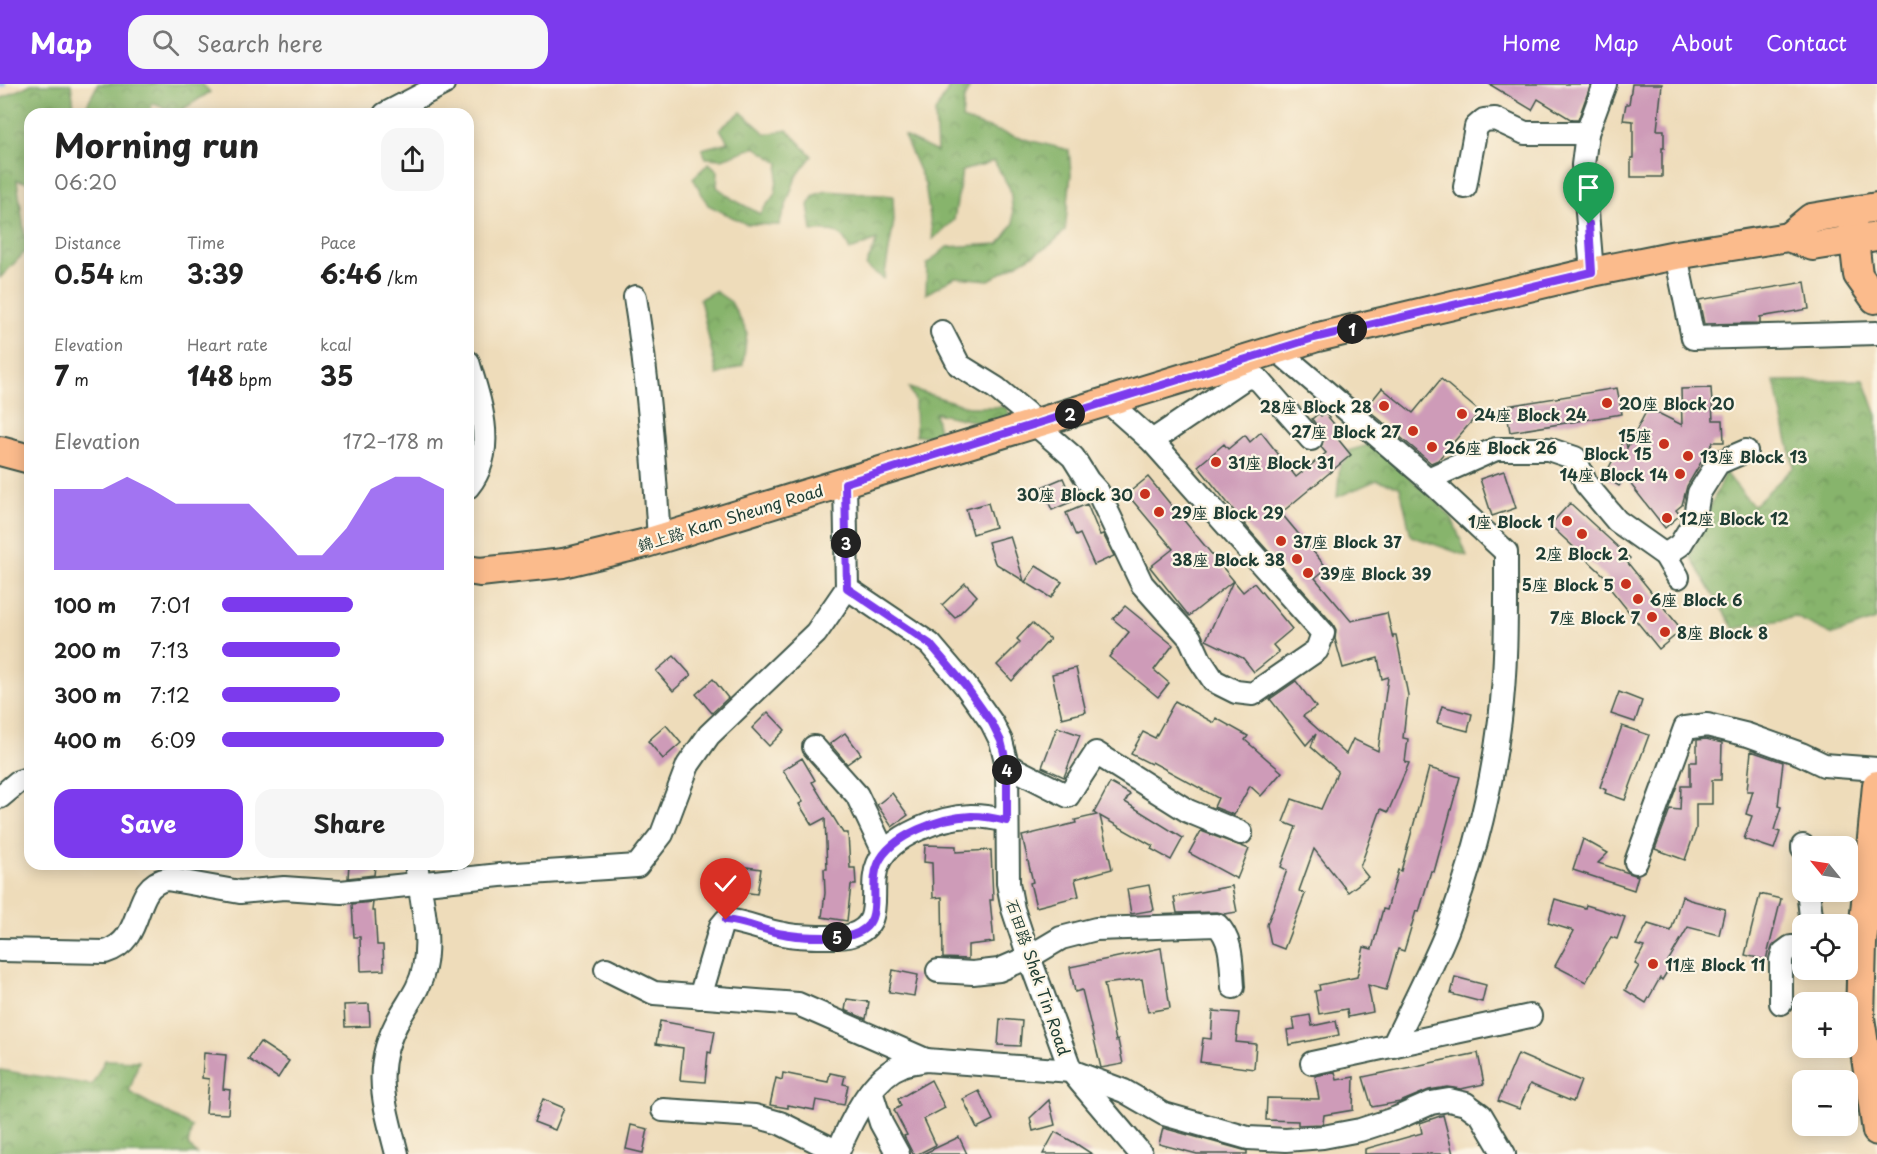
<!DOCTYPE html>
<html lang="en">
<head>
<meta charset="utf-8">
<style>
  :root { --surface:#fff; --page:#f6f6f6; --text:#222; --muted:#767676; --accent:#7c3aed }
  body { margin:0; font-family:"Playpen Sans","LXGW WenKai TC",sans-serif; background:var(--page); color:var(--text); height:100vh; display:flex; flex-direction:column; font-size:22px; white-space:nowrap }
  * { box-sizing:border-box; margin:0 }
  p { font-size:20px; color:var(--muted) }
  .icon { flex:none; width:33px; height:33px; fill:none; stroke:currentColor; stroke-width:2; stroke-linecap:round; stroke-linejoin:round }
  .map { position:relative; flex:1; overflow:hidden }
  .panel { position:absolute; left:24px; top:24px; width:450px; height:762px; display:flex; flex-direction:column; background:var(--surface); border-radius:18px; box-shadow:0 3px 15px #0003 }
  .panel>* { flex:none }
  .needle { width:39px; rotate:300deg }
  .fabs { position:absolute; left:1792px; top:752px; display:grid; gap:12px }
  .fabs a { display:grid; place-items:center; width:66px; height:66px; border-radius:12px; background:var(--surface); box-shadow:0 3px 15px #0003; font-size:30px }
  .pin { position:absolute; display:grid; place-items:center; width:51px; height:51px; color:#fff; margin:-62px -26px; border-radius:50% 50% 50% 0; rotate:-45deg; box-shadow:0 0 6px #0007 }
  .pin .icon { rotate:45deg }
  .km { position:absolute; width:30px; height:30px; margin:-15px; border-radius:50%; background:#222; color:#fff; font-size:16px; line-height:30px; text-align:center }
  .round { display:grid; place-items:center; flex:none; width:63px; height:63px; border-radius:18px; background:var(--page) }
  .headline { display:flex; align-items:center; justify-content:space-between; height:102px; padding:0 30px }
  h1 { font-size:33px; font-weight:700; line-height:45px }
  .metrics { display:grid; grid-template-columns:repeat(3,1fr); gap:9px; height:102px; padding:6px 30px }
  .metrics div { display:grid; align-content:center }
  .metrics b { font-size:26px; font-weight:700 }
  .metrics small { font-size:16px; font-weight:400 }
  .metrics p { font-size:16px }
  .chart { height:168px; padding:12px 30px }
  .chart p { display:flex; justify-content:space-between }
  .chart svg { width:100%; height:108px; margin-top:6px; fill:var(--accent); opacity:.7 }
  .button { display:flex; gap:12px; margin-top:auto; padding:12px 30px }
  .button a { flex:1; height:69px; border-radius:18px; background:var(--accent); color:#fff; font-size:24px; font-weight:700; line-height:69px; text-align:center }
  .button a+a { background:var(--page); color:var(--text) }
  ul { padding:0 30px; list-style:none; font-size:20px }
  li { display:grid; grid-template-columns:96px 72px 1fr; align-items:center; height:45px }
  li i { height:15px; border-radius:8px; background:var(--accent) }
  header { display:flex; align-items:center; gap:36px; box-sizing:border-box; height:84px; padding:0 30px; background:var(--accent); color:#fff }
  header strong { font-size:28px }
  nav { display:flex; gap:33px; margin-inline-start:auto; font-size:21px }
  .search { width:420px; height:54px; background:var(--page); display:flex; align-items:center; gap:15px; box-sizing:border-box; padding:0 21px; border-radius:18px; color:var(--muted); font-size:22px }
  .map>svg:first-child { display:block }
  .forest { fill:url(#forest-crowns); stroke:#537850; stroke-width:1.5 }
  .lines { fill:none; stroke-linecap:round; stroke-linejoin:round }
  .stream { stroke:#84b6f1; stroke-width:6 }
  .building { fill:#ce9bb8 }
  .minor-casing { stroke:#3e5548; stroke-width:26 }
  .major-casing { stroke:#3e5548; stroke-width:32 }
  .minor { stroke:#fff; stroke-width:22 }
  .major { stroke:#fbbb8c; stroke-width:28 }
  .route-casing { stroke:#fff; stroke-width:12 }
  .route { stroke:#7c3aed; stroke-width:8 }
  .poi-dot { fill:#c8321e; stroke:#fcf5e5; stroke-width:2 }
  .labels { text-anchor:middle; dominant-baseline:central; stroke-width:4.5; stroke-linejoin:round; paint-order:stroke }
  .poi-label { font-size:16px; font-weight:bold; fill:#1f3d34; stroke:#fcf5e5; text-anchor:start }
  .street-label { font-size:16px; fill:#1f3d34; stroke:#fcf5e5 }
</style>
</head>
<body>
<header>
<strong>Map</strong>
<div class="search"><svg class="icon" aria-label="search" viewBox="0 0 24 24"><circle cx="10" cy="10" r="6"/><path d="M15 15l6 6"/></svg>Search here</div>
<nav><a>Home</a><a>Map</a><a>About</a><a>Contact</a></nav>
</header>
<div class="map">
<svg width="1877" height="1070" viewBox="0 0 1877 1070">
  <defs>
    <pattern id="forest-crowns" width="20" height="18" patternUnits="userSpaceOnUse" patternTransform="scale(1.5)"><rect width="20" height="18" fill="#87b46c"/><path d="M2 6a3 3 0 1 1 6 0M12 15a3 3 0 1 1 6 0" fill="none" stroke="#6e945a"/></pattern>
  </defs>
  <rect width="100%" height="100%" fill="#fcf5e5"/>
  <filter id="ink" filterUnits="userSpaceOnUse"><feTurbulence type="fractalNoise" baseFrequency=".0167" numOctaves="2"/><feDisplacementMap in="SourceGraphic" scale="12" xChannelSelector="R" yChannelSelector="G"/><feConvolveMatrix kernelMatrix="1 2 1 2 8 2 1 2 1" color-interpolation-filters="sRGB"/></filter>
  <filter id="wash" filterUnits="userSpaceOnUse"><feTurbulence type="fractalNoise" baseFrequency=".008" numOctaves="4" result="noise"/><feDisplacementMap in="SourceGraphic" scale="24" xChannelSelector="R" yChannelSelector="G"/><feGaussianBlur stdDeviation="1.35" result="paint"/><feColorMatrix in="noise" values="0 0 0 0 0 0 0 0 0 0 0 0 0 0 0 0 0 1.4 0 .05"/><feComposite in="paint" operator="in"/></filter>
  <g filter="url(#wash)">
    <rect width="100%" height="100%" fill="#eedcba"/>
    <!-- forest -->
    <g class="forest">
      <path d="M31,0H71L75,30H30V99L17,96L27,166L0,194V15Z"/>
      <path d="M98,0H202L210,8L177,29L152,19L150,30H82Z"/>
      <path d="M948,0H971L964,15L962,35L1016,53L1069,66L1071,90L1065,147L1049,162L989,196L955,193L926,210L927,180L947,163L999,160L1014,139L1010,105L994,77L962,87L954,136L933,155L925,100L904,52L937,68L935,28L948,6Z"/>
      <path d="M741,28L766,50L787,46L812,72L796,93L779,141L746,140L708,121L693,94L709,79L718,87L717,103L734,116L760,130L775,110L779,79L755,63L722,75L706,74L702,65L728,58L720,45Z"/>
      <path d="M826,107L893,112L894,137L884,195L866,182L877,156L850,166C841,145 833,146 812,147L808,121L814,111Z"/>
      <path d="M715,207L731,218L747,248L743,281L717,291L700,215Z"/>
      <path d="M1864,296L1877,332L1876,536L1833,551L1796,533L1734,545L1690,472L1725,388L1753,422L1794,383L1774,297Z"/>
      <path d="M909,304L969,323H1006L1012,339L977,338L935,329L940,351L916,352L915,317Z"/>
      <path d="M1371,360L1436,417L1452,434L1467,472L1411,452L1400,403L1377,396L1337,413L1341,369Z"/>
      <path d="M105,976L139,977L129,1008L192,1043L188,1061L197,1070H0V986L92,1001Z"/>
    </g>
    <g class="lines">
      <!-- stream -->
      <path class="stream" d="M0,1L3,0"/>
    </g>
    <g id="blocks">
      <!-- building -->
      <g class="building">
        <path d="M1489,0H1591L1578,36H1572L1538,15L1532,26Z"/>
        <path d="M1632,0H1662L1657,46H1664V64H1662V93H1631V74H1633V37L1623,36L1626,20H1629Z"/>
        <path d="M1805,198L1809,225L1760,233V239L1704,240L1699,216Z"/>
        <path d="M1441,295L1480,328L1438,376L1431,379L1366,324L1382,304L1413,329Z"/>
        <path d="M1617,304L1622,330L1510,348L1506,322Z"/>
        <path d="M1711,304L1713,336H1723L1724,358H1713L1687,402L1682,421L1676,426L1680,431L1665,444L1625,393L1619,402L1604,393L1625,353L1627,364L1648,324L1682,341L1681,305Z"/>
        <path d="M1319,329L1321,332L1325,329L1338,345L1333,349L1351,371L1281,429L1327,484L1315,494L1351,537L1387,529L1393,555V551H1396L1408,611L1403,654L1408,655L1405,678L1409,679L1388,728L1381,725L1360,783L1368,793L1348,808L1314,765L1299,807L1305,810L1284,865L1271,860L1267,841L1287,786L1281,783L1296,743L1283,738L1292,715L1321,725L1338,687L1311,663L1316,650L1306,661L1270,615L1296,597L1316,623L1303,632L1346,670L1353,655L1378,667L1388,593L1382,595L1378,574L1343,584L1335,555L1336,546L1333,540L1251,448L1198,382L1224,360L1228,365L1245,351L1250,358L1261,348L1296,393L1326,369L1321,363L1324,352L1312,335Z"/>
        <path d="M1504,387L1516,424L1492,432L1480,395Z"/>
        <path d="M1148,393L1243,508L1254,499L1292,545L1273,561L1279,568L1254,588L1243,574L1206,556L1233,497L1189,532L1150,483L1173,465L1127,410Z"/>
        <path d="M1063,394L1073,417L1052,426L1042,403Z"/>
        <path d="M988,419L995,443L973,450L966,425Z"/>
        <path d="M1570,419L1630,474L1627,478L1682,546L1659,565L1608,502L1612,499L1550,441Z"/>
        <path d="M1087,420L1100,451L1103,450L1114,472L1094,481L1080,450L1076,452L1066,429Z"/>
        <path d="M1010,452L1024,497L995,479L988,458Z"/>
        <path d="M1036,482L1062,498L1051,514L1025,498Z"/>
        <path d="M965,499L977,512L955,534L942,521Z"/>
        <path d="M1125,522L1173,561L1154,586L1169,599L1158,613L1109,573L1129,548L1113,535Z"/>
        <path d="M1032,539L1050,555L1012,597L997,581L1020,558L1017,555Z"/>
        <path d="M674,572L691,591L673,607L656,587Z"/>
        <path d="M1076,584L1086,628L1062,634L1052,590Z"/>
        <path d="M713,595L728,614L712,629L696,610Z"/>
        <path d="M1619,608L1642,617L1635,638L1611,630Z"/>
        <path d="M1175,617L1214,639L1216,634L1248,652L1245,656L1282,688L1261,712L1250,702L1234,731L1214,723L1218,714L1152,678L1151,680L1131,670L1143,648L1155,654Z"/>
        <path d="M1442,622L1472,630L1468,647L1437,639Z"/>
        <path d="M768,628L785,646L769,662L752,644Z"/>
        <path d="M666,641L681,659L663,675L648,657Z"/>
        <path d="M1622,642L1649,651L1625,716L1605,709L1606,706L1600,703Z"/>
        <path d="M1057,643L1080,651L1064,693L1042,683Z"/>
        <path d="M845,649L861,670L847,680L830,660Z"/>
        <path d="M1706,655L1722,659L1721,696H1712V720H1696V745L1685,776L1655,765L1670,725L1680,726L1681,702H1690V678H1697V656Z"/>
        <path d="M1751,667L1783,678L1778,722L1781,723L1774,746L1780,748L1774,765L1744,755L1752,732L1746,730L1753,707H1747Z"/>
        <path d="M802,674L815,696L812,698L843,749H848L850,784H855L856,801H851L847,837L822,833L825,809L824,785H827L825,734L812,741L799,720L803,718L783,686Z"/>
        <path d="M1429,684L1460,693L1434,788L1431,787L1419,828L1416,827L1404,867L1398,865L1386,906L1368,901L1373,928L1348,933L1347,925L1319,930L1315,907L1320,906L1319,901L1357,893L1364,863L1372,865L1383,825L1387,826L1398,786L1401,787Z"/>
        <path d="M1110,699L1130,710L1125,718L1183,754L1171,776L1151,765L1153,762L1100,732L1112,785L1075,795L1079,812L1036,823L1030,799L1033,798L1022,752L1076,739L1075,736L1097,731L1094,729Z"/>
        <path d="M892,709L908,731L892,743L877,721Z"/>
        <path d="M1201,747L1249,765L1237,795L1189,769Z"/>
        <path d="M1583,755L1608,769L1598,779L1638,792L1634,806L1573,786Z"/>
        <path d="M925,761L956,762V768L991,766L993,816H990L994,858L968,861V875L943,874L942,813L933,814L932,779L924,778Z"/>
        <path d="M349,780L375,782L374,791L348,794Z"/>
        <path d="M739,782L761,785L757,810L735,807Z"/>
        <path d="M1149,801L1154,826L1131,830L1127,805Z"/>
        <path d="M1232,802L1237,828L1225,830L1217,828L1177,829L1174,813Z"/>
        <path d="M1760,810L1781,815L1766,876L1745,871Z"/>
        <path d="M1682,812L1690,816L1725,825L1719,851L1688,843L1668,877L1672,880L1662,896L1660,894L1646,919L1625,906L1639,882L1635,880L1644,863L1636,861L1648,840L1671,847Z"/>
        <path d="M1555,815L1585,824L1586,821L1625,833L1617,855L1611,853L1586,898L1555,882L1574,847L1548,839Z"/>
        <path d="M373,818L372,827H375L377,861H383L384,886L361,887L360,853H354L352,820Z"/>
        <path d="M1161,864L1170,924L1148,928L1142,895L1104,900L1116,957L1118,956L1123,980L1101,984L1082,906L1075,908L1070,883Z"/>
        <path d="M893,886L918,891L914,912L889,908Z"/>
        <path d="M1455,893L1486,901L1482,918L1451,910Z"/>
        <path d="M847,915L869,918L866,935L845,926Z"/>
        <path d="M369,920L370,942L345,943L344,921Z"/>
        <path d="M1213,927L1239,929L1236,958L1256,960L1254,985L1200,978L1203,954L1211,955Z"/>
        <path d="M1310,931L1312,942L1336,937L1339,951L1289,961L1287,946L1295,945L1293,934Z"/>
        <path d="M1000,935L1022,937L1020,962L998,961Z"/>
        <path d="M660,937L715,947L711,969L708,968L705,998L680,996L683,964L656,960Z"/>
        <path d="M260,958L289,977L278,994L248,975Z"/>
        <path d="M204,969L226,971L223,1005L230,1006L228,1030L206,1029L209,995L202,994Z"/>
        <path d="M1478,969L1484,1000L1461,1005L1447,1003L1429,1006L1400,1018L1372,1023L1363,993Z"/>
        <path d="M1518,970L1581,997L1573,1018L1530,1000L1519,1025L1498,1017Z"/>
        <path d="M1335,988L1337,996L1354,993L1353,1026L1324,1031L1323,1039L1321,1040L1298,1041V1037L1266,1036L1267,1014L1319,1015L1315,992Z"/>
        <path d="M783,989L828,998L830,989L845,992L843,1000L848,1001L844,1021L816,1016L814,1026L788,1021V1024L770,1021L776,994L782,996Z"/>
        <path d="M931,996L945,1024L924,1035L936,1061L918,1070H913L904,1052L907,1051L894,1026L901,1022L898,1015Z"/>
        <path d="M979,1007L993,1036L977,1044L963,1015Z"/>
        <path d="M543,1015L564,1024L555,1046L534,1038Z"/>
        <path d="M1049,1016L1055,1041L1033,1047L1030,1034Z"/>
        <path d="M1443,1031L1453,1070H1365V1065L1422,1049L1420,1039Z"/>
        <path d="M631,1041L648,1045L643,1069L626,1065Z"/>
        <path d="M1163,1044L1247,1067V1070H1197L1159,1060Z"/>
        <path d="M1055,1048L1075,1059L1092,1070H1043Z"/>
        <path d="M959,1053L967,1070H923Z"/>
      </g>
    </g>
  </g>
  <g filter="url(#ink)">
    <use href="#blocks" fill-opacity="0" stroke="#3e5548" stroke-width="1.5"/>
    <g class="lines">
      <defs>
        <g id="minor">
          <path d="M385,30L443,0"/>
          <path d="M1465,103L1476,43L1484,36L1495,35L1525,49H1587"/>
          <path d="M1676,171L1693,254L1877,249"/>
          <path d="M1592,188L1583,81L1587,49L1605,0"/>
          <path d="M635,213C648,294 654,374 659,455"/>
          <path d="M942,248L959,281L996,304L1026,329L1036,341L1073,373L1088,397L1098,408L1142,500L1190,554L1200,576L1214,597L1236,608L1253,610L1317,566L1323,549L1152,357L1108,318"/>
          <path d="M1277,266L1428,395L1506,468C1506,524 1507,580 1500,636C1491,708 1473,779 1447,847C1431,886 1411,924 1393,962"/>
          <path d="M468,278C480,318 498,367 468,403"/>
          <path d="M1152,357L1245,294L1254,293L1260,297L1311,355"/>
          <path d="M1428,395L1496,365H1548L1575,374L1586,400L1617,437L1665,471L1678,493"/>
          <path d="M845,399L847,504L930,560L965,601L992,639L1001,657L1007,681L1008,799L1013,825L1029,873L1071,987L1141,1070"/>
          <path d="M1665,471L1680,461L1694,438L1699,409L1718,379L1746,367"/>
          <path d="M814,663L857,711L884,768"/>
          <path d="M1007,681L1068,712L1096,669L1188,727L1241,749"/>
          <path d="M0,713L18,698L30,694"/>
          <path d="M1803,762V765"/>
          <path d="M1636,778L1685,644L1707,641L1748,651L1801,670L1824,681L1877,685"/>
          <path d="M1808,807L1812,840"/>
          <path d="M0,866L105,868C148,855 129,802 167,795L240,808L284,804L341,808L500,791L637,782L662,750L688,681L709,651L816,549L847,504"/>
          <path d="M606,885L654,909L798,920L926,976"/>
          <path d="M938,887L973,889L999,886L1029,873L1061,854L1096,845L1217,841C1233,856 1231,881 1233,903"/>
          <path d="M700,913L721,842L726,836C746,838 764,847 784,850C797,853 811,853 825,853C834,853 843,854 852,851C887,840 867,805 878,780C890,751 941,733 971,732C984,732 995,734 1007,737"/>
          <path d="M1781,919V876L1783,869L1791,863H1803"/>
          <path d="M1312,979L1530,932"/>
          <path d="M871,1007L881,1039L898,1070"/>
          <path d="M663,1026L755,1032L780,1039L838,1068"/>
          <path d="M397,1070C384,1018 371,983 400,933C409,917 420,904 424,884C431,851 421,814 416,780"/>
          <path d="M837,1070C849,1041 871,992 903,981C910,978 919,978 926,976L1071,987L1124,1007L1164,1030L1248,1054L1286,1056L1323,1053L1360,1046L1397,1034L1431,1019L1449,1016L1466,1020L1481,1031L1504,1070"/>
        </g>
        <g id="major">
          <path d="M1852,138L1858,191L1875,215"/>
          <path d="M1788,153L1811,134L1877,123"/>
          <path d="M0,367L30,375"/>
          <path d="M468,486L480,488L563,479L646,459L1314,254L1592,188L1676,171L1788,153L1813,162L1877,152"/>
          <path d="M1877,701L1862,860L1860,934L1877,1047"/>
        </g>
      </defs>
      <!-- minor casing -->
      <use href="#minor" class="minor-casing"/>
      <!-- major casing -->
      <use href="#major" class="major-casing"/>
      <!-- minor -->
      <use href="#minor" class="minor"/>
      <!-- major -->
      <use href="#major" class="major"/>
    </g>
  </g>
  <g class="lines" filter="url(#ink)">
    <defs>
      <path id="route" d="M726,836C746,838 764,847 784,850C797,853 811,853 825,853C833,853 843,854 852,851C888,840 867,805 878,780C890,751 942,733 971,732C984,732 995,734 1007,737V681L1001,657L992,639L965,601L930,560L847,504L845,399L1314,254L1592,188L1589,140"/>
    </defs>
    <!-- route casing -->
    <use href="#route" class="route-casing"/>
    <!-- route -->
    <use href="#route" class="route"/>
  </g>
  <!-- markers -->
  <g class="poi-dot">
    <circle cx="1607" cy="319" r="6"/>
    <circle cx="1384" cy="322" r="6"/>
    <circle cx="1462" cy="330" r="6"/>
    <circle cx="1413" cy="347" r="6"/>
    <circle cx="1664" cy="360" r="6"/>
    <circle cx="1432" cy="363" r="6"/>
    <circle cx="1688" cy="372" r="6"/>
    <circle cx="1216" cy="378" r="6"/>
    <circle cx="1680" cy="390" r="6"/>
    <circle cx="1145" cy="410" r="6"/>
    <circle cx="1159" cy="428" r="6"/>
    <circle cx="1667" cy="434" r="6"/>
    <circle cx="1567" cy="437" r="6"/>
    <circle cx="1582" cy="450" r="6"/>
    <circle cx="1281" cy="457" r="6"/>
    <circle cx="1297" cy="475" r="6"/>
    <circle cx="1308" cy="489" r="6"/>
    <circle cx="1626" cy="500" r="6"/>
    <circle cx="1638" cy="515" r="6"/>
    <circle cx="1652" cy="533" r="6"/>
    <circle cx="1665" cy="548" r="6"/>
    <circle cx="1653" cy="880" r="6"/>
  </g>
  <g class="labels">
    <!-- poi labels -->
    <g class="poi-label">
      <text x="1619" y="319">20座 Block 20</text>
      <text x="1372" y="322" text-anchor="end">28座 Block 28</text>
      <text x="1474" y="330">24座 Block 24</text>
      <text x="1401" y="347" text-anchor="end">27座 Block 27</text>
      <text x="1652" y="351" text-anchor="end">15座<tspan x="1652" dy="18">Block 15</tspan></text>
      <text x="1444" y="363">26座 Block 26</text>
      <text x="1700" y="372">13座 Block 13</text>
      <text x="1228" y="378">31座 Block 31</text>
      <text x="1668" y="390" text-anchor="end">14座 Block 14</text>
      <text x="1133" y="410" text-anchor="end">30座 Block 30</text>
      <text x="1171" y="428">29座 Block 29</text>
      <text x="1679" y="434">12座 Block 12</text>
      <text x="1555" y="437" text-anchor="end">1座 Block 1</text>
      <text x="1293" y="457">37座 Block 37</text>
      <text x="1582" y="469" text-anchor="middle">2座 Block 2</text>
      <text x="1285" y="475" text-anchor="end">38座 Block 38</text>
      <text x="1320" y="489">39座 Block 39</text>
      <text x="1614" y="500" text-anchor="end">5座 Block 5</text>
      <text x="1650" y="515">6座 Block 6</text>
      <text x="1640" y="533" text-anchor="end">7座 Block 7</text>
      <text x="1677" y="548">8座 Block 8</text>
      <text x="1665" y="880">11座 Block 11</text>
    </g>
    <!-- street labels -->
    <g class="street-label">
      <text transform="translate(730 433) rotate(-17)">錦上路 Kam Sheung Road</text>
      <text transform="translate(1039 893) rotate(71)">石田路 Shek Tin Road</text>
    </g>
  </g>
</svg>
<div class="fabs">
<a><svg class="needle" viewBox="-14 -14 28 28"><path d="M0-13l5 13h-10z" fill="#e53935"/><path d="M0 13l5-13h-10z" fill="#767676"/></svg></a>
<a><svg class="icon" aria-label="locate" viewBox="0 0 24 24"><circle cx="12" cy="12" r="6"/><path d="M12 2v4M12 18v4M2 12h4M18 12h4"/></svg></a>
<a>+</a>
<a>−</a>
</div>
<div class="pin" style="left:1589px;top:140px;background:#1e9e55"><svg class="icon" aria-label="arrive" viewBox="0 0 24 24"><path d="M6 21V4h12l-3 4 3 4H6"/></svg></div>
<div class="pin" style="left:726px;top:836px;background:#d93025"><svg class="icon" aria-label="check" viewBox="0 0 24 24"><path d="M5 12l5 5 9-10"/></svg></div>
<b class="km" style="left:1352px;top:245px">1</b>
<b class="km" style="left:1070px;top:330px">2</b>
<b class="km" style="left:846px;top:459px">3</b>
<b class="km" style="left:1007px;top:686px">4</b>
<b class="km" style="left:837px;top:853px">5</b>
<section class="panel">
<div class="headline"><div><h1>Morning run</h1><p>06:20</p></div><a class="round"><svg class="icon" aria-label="share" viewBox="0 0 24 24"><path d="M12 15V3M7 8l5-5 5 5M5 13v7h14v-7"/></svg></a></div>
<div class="metrics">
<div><p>Distance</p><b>0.54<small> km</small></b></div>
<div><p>Time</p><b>3:39</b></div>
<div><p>Pace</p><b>6:46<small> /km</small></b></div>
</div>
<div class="metrics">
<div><p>Elevation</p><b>7<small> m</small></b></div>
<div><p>Heart rate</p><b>148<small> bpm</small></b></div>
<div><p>kcal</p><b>35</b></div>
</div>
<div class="chart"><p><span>Elevation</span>172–178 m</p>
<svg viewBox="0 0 160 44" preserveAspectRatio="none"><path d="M0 44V11L10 11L20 11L30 6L40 11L50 17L60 17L70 17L80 17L90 27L100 38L110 38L120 27L130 11L140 6L150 6L160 11V44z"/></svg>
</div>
<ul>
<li><b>100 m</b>7:01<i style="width:59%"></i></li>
<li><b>200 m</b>7:13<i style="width:53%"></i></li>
<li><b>300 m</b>7:12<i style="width:53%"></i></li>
<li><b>400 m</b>6:09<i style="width:100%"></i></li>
</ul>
<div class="button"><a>Save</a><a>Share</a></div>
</section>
</div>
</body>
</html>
